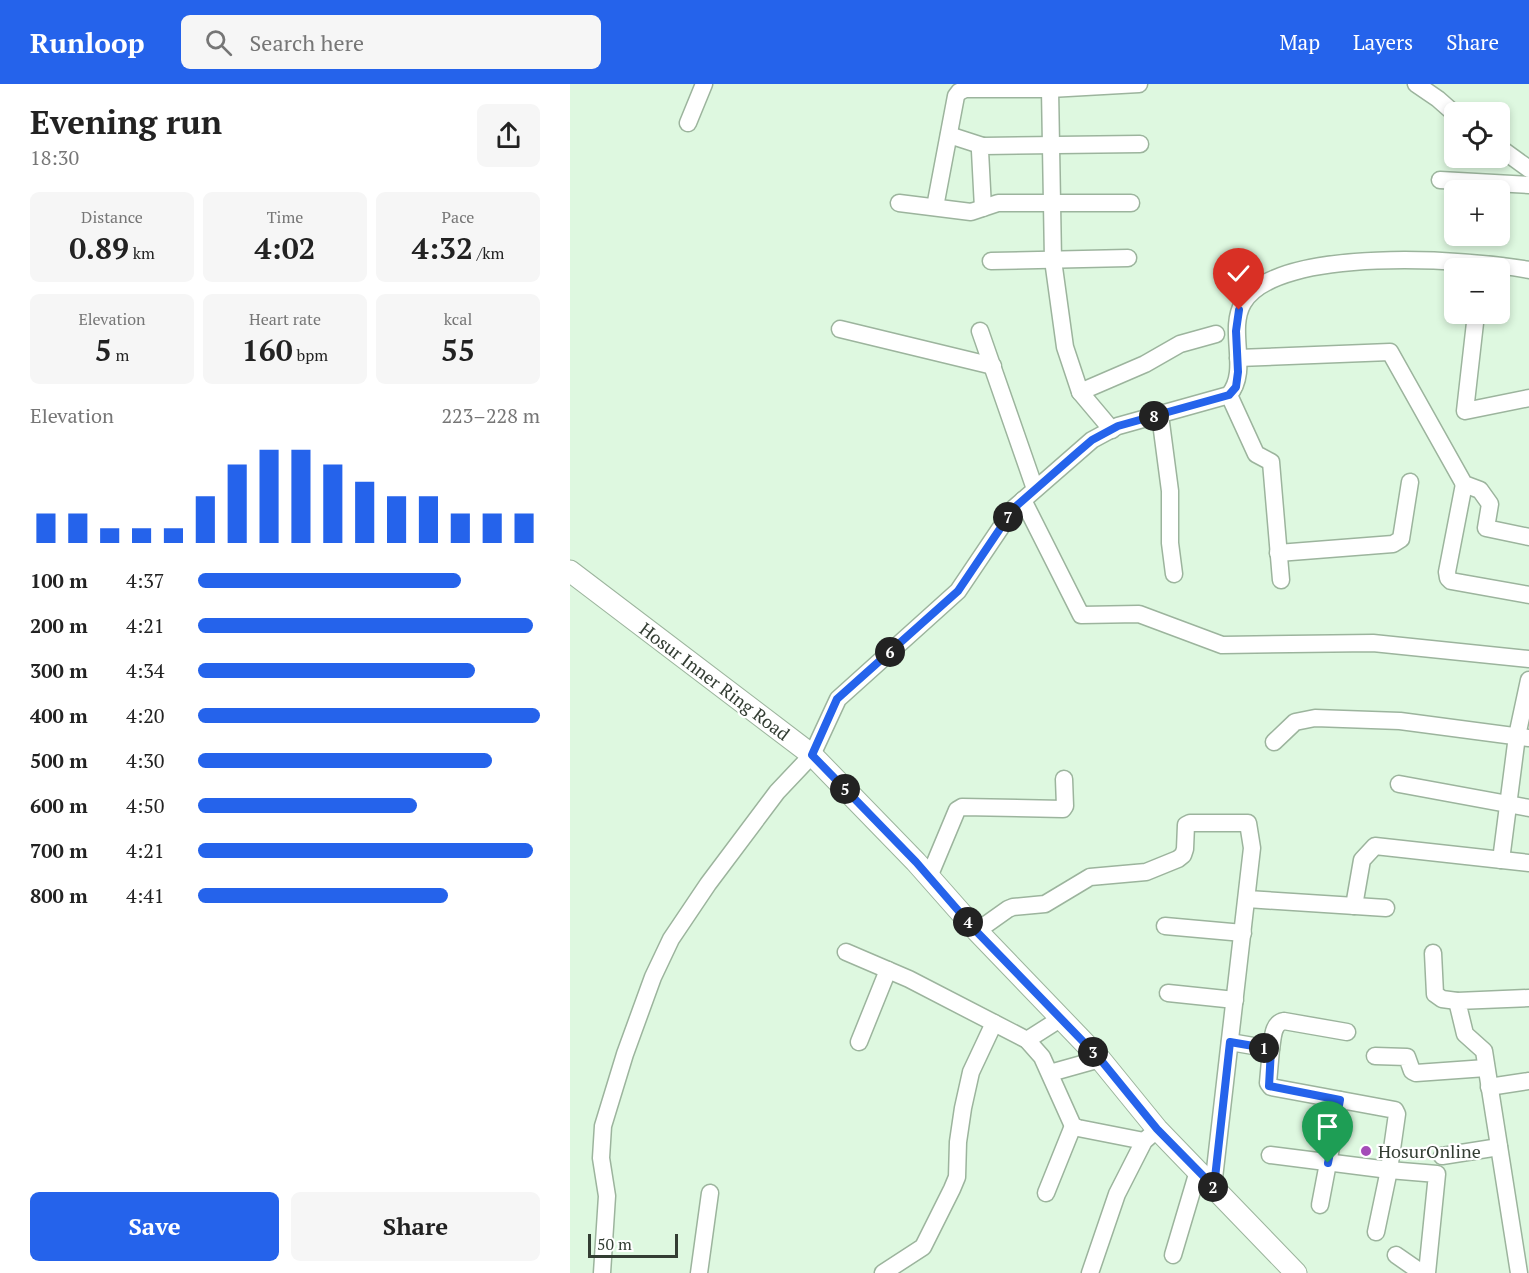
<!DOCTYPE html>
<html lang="en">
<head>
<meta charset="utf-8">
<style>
  :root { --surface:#fff; --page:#f6f6f6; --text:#222; --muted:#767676; --accent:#2563eb }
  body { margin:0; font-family:"PT Serif",serif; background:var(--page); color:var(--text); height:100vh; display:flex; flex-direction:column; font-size:22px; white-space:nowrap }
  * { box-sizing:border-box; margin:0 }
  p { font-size:20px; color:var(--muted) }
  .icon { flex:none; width:33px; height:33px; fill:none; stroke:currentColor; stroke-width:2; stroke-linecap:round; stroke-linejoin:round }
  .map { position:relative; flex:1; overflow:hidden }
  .panel { display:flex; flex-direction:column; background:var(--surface); width:570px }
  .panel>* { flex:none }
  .tools { position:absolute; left:874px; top:18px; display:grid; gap:12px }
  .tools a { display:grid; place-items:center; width:66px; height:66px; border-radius:9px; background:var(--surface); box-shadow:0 3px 9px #0003; font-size:30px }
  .scale { position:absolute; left:18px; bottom:15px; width:90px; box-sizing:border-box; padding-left:6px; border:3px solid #333d33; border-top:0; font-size:16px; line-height:21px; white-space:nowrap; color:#333d33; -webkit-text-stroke:4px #fff; paint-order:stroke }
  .pin { position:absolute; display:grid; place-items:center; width:51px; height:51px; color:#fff; margin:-62px -26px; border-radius:50% 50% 50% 0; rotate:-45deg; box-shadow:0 0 6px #0007 }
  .pin .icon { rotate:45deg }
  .km { position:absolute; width:30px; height:30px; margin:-15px; border-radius:50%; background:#222; color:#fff; font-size:16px; line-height:30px; text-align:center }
  .round { display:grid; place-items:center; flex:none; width:63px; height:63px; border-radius:9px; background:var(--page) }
  .head { display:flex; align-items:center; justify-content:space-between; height:102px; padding:0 30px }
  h1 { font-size:33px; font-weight:700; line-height:45px }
  .stats { display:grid; grid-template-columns:repeat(3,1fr); gap:9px; height:102px; padding:6px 30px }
  .stats div { display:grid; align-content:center; border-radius:9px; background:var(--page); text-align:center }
  .stats b { font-size:30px; font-weight:700 }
  .stats small { font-size:16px; font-weight:400 }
  .stats p { font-size:16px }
  .chart { height:168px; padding:12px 30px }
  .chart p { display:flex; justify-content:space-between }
  .chart svg { width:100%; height:108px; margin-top:6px; stroke:var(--accent); stroke-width:6 }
  .cta { display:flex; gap:12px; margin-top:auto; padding:12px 30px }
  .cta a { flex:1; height:69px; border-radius:9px; background:var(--accent); color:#fff; font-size:24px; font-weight:700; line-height:69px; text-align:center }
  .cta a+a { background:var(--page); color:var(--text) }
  ul { padding:0 30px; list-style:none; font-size:20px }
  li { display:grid; grid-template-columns:96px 72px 1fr; align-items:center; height:45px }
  li i { height:15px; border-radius:8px; background:var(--accent) }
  header { display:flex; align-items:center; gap:36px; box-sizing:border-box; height:84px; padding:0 30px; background:var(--accent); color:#fff }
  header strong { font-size:28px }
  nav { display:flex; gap:33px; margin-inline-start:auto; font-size:21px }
  .search { width:420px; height:54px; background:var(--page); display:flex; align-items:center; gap:15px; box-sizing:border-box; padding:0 21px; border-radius:9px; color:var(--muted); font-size:22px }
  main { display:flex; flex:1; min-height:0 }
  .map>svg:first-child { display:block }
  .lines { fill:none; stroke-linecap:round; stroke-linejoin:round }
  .minor-casing { stroke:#9cb49d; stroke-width:19 }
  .major-casing { stroke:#9cb49d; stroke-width:23 }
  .minor { stroke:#fff; stroke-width:16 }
  .major { stroke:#fff; stroke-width:21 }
  .route-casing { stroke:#fff; stroke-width:12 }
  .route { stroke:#2563eb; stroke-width:8 }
  .poi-dot { fill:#a44cb8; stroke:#fff; stroke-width:2 }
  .labels { text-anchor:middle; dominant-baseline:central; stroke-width:4.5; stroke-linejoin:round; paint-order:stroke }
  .street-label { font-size:18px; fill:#333d33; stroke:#fff }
  .poi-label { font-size:18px; fill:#333d33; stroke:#fff; text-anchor:start }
</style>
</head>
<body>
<header>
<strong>Runloop</strong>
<div class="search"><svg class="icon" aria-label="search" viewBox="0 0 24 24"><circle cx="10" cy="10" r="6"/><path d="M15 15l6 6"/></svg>Search here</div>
<nav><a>Map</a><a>Layers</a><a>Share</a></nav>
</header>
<main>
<section class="panel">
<div class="head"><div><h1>Evening run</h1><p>18:30</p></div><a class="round"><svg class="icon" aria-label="share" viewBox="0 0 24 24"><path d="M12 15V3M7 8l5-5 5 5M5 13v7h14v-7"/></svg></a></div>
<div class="stats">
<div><p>Distance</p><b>0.89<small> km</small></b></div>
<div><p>Time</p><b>4:02</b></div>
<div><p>Pace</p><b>4:32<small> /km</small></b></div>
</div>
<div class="stats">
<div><p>Elevation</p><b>5<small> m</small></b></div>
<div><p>Heart rate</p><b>160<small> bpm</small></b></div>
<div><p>kcal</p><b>55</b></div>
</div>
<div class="chart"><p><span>Elevation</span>223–228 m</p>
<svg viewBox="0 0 160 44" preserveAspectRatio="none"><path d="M5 44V32M15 44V32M25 44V38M35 44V38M45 44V38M55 44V25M65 44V12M75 44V6M85 44V6M95 44V12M105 44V19M115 44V25M125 44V25M135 44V32M145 44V32M155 44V32"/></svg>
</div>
<ul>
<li><b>100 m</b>4:37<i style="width:77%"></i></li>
<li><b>200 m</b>4:21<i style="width:98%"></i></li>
<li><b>300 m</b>4:34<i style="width:81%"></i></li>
<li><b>400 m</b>4:20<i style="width:100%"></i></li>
<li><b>500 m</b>4:30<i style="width:86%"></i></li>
<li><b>600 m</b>4:50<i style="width:64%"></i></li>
<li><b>700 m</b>4:21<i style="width:98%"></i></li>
<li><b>800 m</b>4:41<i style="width:73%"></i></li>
</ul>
<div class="cta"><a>Save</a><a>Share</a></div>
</section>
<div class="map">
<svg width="959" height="1189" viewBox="0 0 959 1189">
  <rect width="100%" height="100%" fill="#def8e0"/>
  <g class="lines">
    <defs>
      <g id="minor">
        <path d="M846,0L868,15L885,30"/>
        <path d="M480,5L483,176L495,263L510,308L542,346"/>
        <path d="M118,39L134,0"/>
        <path d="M379,51L413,62"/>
        <path d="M930,64L959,85"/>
        <path d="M870,96L959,101"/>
        <path d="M329,119L401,128L428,119H561"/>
        <path d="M365,123L386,12L389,8L395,5H480L569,0"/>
        <path d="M413,124L410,67L413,62L570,60"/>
        <path d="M421,177L558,174"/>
        <path d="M906,230L895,327L959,314"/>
        <path d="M270,245L423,282"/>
        <path d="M410,247L465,405"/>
        <path d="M668,274L820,268L894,400L910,406L920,420L916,444L959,453"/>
        <path d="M510,308L575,280L610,260L646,250"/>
        <path d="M659,311L686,370L701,378L711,496"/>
        <path d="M590,331L600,407V459L604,490"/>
        <path d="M894,400L877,488L878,494L881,497L959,511"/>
        <path d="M453,416L511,531L569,530L652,561L803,559L959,575"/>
        <path d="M708,469L823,460L831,455L840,398"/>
        <path d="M704,658L725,638L745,634L830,637L959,654"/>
        <path d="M829,700L959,724"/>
        <path d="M931,776L947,652L959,596"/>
        <path d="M359,793L387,726L392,723L493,725L495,722L494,695"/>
        <path d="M677,815L816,824"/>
        <path d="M784,822L792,776L805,762L959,779"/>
        <path d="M595,842L673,849"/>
        <path d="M407,847L438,825L443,823L475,820L520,793L576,788L608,775L613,771L615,765L616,741L620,739H678L682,764L643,1103"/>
        <path d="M276,868L339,895L457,956L472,973L503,1042L508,1044L574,1057"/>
        <path d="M863,869L865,910L872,915L887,917"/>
        <path d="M598,909L665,916"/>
        <path d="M457,956L490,935"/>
        <path d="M289,958L318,886"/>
        <path d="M660,958L701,965L698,999L701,1003L825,1026L827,1030L819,1086L806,1148"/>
        <path d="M701,965C703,955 702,939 714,937L777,948"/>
        <path d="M805,972L837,973L842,987L846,989L916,984"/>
        <path d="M480,989L530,975"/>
        <path d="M919,1003L959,997"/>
        <path d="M700,1071L819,1086L867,1090L857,1189"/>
        <path d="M872,1072L929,1063"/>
        <path d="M476,1109L503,1042"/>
        <path d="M750,1121L770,1016"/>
        <path d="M603,1171L628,1087"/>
        <path d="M826,1171L852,1189"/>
        <path d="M32,1189L37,1112L31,1074L33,1042L55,970L83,893L101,855L138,800L207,708L242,671L268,615L388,507L444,424L522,356L548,342L659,311C680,286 657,247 673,219C707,161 901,175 959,186"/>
        <path d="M129,1189L140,1109"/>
        <path d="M313,1189L353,1163L382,1105L387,1093L388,1058L393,1024L401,988L424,939"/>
        <path d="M520,1189L547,1110L574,1057L581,1051"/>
        <path d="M949,1189L914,967L895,950L887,917L959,914"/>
      </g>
      <path id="major" d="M0,487L242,671L346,778L407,847L530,975L587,1045L726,1189"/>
    </defs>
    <!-- minor casing -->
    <use href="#minor" class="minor-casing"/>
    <!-- major casing -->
    <use href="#major" class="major-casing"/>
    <!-- minor -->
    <use href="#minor" class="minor"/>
    <!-- major -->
    <use href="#major" class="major"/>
  </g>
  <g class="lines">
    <defs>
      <path id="route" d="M669,226L666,247L668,288L666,303L659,311L548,342L522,356L508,368L444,424L388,507L267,615L242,671L346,778L406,847L530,975L587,1045L644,1103L660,958L701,965L699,1002L770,1016L758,1079"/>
    </defs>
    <!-- route casing -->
    <use href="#route" class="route-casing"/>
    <!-- route -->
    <use href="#route" class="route"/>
  </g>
  <!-- markers -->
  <circle class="poi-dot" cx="796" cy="1067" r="6"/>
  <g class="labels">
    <!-- street labels -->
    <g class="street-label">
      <text transform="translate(145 597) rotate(37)">Hosur Inner Ring Road</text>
    </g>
    <!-- poi labels -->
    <g class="poi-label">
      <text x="808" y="1067">HosurOnline</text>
    </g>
  </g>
</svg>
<div class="tools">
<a><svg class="icon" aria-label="locate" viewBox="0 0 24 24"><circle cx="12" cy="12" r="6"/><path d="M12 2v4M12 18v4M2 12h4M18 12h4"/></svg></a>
<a>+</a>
<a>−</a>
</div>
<div class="scale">50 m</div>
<div class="pin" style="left:758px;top:1079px;background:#1e9e55"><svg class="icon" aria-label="arrive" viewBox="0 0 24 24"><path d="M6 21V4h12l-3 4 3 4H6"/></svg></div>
<div class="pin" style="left:669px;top:226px;background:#d93025"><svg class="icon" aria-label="check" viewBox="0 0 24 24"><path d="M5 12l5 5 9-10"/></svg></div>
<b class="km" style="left:694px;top:964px">1</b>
<b class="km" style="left:643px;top:1103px">2</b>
<b class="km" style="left:523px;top:968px">3</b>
<b class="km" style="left:398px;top:838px">4</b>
<b class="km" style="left:275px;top:705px">5</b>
<b class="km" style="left:320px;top:568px">6</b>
<b class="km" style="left:438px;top:433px">7</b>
<b class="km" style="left:584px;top:332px">8</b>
</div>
</main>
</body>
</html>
